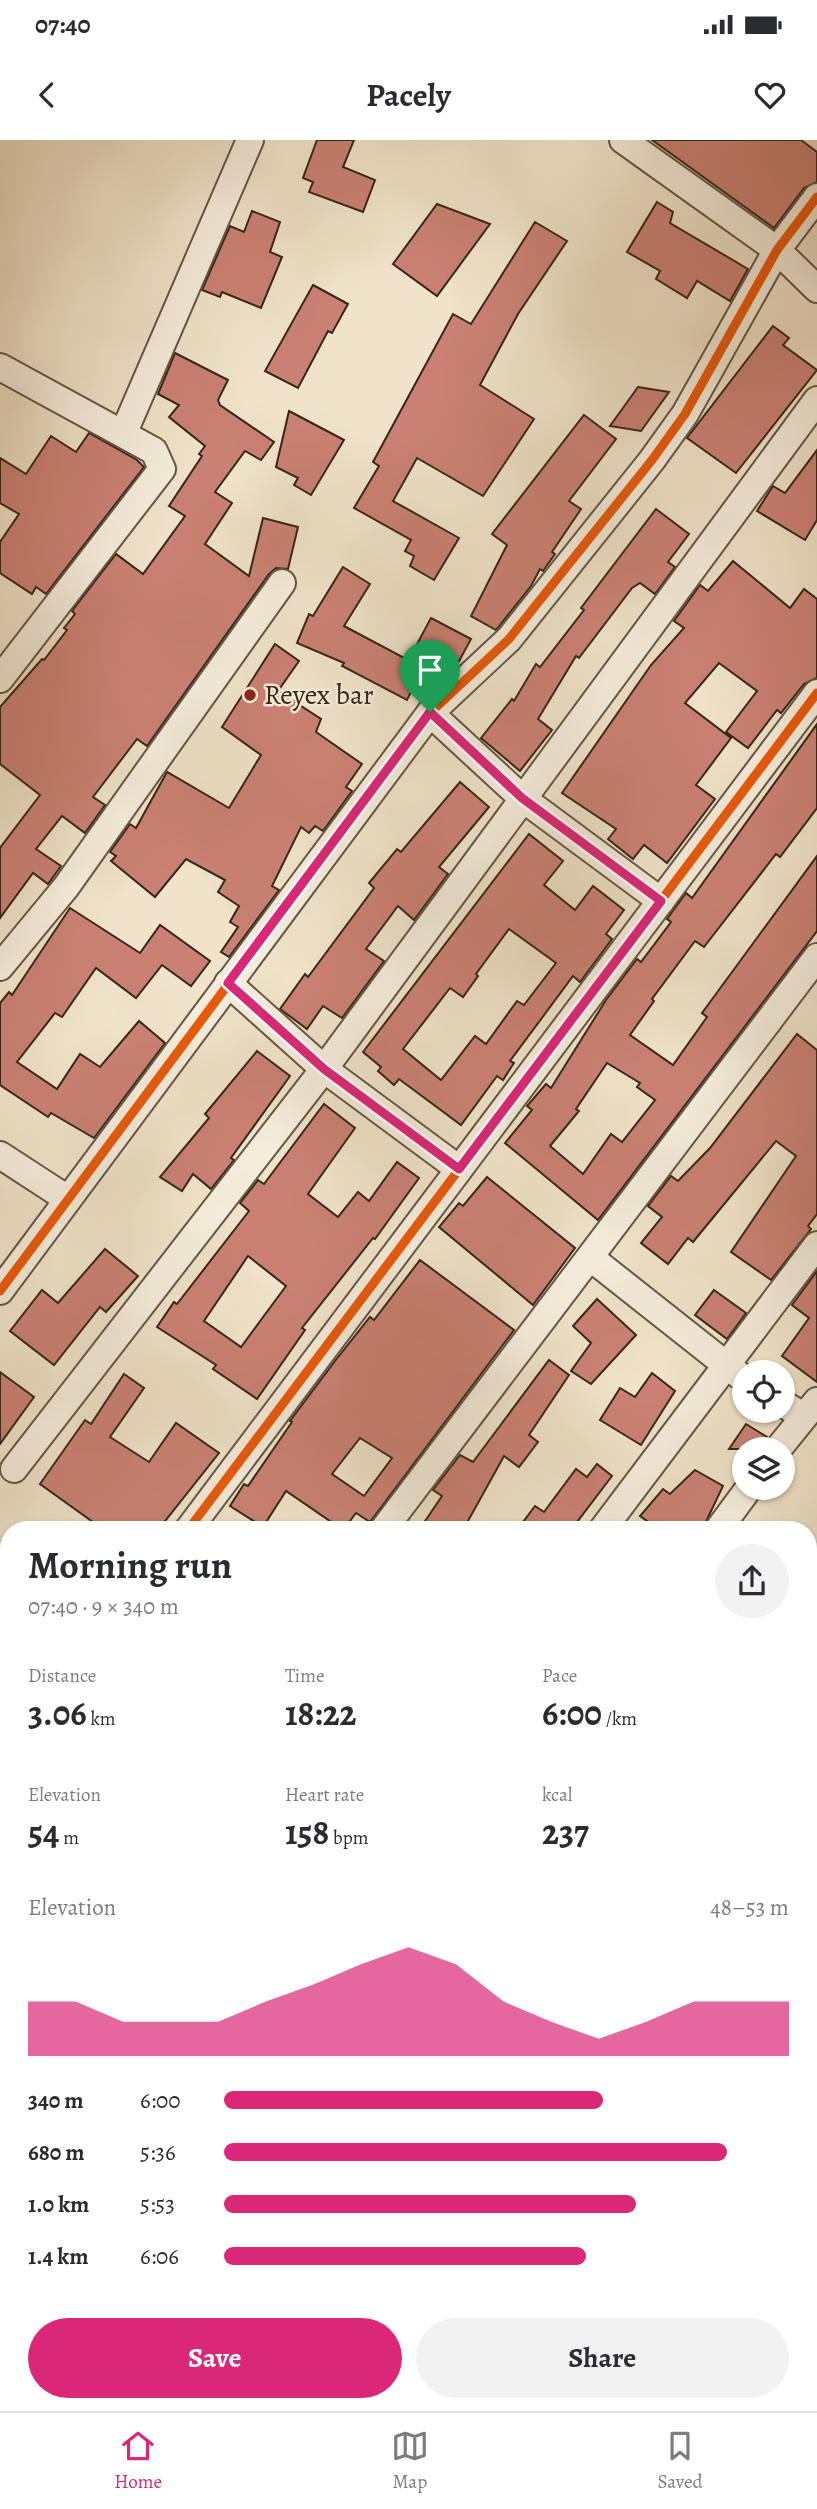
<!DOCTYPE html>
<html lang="en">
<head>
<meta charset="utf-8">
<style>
  :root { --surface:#fff; --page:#f2f2f3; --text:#2b2b33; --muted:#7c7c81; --line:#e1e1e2; --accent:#db2777 }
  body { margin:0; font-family:Alegreya,serif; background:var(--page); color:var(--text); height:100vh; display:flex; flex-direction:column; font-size:26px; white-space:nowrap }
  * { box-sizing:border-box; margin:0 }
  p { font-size:23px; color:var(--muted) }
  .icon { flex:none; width:38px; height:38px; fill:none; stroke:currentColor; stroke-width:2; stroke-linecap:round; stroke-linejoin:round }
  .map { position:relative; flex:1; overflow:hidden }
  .sheet { position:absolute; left:0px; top:1381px; width:817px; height:891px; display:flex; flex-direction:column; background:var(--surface); border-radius:28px 28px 0 0; box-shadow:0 2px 5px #0004 }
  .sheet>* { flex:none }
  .controls { position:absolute; left:732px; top:1220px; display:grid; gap:14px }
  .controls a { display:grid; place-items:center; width:63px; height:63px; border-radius:50%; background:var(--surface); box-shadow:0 2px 5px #0004; font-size:35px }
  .pin { position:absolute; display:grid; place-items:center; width:60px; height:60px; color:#fff; margin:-72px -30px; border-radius:50% 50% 50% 0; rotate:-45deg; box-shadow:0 0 7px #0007 }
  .pin .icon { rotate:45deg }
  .round { display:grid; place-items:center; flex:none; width:74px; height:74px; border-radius:37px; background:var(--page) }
  .headline { display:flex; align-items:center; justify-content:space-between; height:119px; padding:0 28px }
  h1 { font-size:38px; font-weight:700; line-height:52px }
  .figures { display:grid; grid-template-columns:repeat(3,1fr); gap:10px; height:119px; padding:7px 28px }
  .figures div { display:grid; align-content:center }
  .figures b { font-size:35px; font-weight:700 }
  .figures small { font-size:19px; font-weight:400 }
  .figures p { font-size:19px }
  .chart { height:196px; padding:14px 28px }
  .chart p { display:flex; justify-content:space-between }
  .chart svg { width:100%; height:126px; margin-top:7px; fill:var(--accent); opacity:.7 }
  .primary-button { display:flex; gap:14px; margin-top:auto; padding:14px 28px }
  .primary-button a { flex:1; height:80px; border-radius:42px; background:var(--accent); color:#fff; font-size:28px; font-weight:700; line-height:80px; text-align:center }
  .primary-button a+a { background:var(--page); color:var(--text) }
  ul { padding:0 28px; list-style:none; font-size:23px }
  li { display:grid; grid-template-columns:112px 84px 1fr; align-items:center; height:52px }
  li i { height:18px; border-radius:9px; background:var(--accent) }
  .status { display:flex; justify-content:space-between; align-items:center; height:49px; padding:0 35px; background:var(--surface); direction:ltr }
  .status svg { height:19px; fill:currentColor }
  header { display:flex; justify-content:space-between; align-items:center; height:91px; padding:0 28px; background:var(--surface); font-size:32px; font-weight:700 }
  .tab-bar { display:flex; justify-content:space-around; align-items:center; height:98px; border-top:2px solid var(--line); background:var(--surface); font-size:19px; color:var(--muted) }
  .tab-bar a { display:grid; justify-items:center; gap:4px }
  .tab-bar .active { color:var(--accent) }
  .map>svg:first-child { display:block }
  .building { fill:#ca8173; stroke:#352717; stroke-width:2; fill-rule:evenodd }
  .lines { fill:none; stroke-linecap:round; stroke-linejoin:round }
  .minor-casing { stroke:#645644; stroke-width:30 }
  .tertiary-casing { stroke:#645644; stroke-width:37 }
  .minor { stroke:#f5eddc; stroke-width:26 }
  .tertiary { stroke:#f5eddc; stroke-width:33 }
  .cycleway-casing { stroke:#f5eddc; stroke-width:13 }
  .cycleway { stroke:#e8590c; stroke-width:9 }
  .route-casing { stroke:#fff; stroke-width:14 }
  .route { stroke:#db2777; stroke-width:9 }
  .poi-dot { fill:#8f2418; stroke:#f5eddc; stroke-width:2.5 }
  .labels { text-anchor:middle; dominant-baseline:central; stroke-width:5; stroke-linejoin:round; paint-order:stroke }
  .poi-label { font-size:28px; fill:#352717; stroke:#f5eddc; text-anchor:start }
</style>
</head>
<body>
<div class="status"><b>07:40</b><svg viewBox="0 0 49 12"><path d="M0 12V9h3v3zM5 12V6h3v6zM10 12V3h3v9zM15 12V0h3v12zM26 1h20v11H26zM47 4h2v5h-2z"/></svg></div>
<header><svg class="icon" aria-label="back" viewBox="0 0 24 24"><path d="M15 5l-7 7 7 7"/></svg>Pacely<svg class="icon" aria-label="heart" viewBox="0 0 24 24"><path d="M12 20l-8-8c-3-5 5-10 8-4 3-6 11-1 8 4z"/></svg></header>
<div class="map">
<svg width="817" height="2271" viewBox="0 0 817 2271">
  <rect width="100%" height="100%" fill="#f0e3c9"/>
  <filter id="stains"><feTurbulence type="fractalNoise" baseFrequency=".00286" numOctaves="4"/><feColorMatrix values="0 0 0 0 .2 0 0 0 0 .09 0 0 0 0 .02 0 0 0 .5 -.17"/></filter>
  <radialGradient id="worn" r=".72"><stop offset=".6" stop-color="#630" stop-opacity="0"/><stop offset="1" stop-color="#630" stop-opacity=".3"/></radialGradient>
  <!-- building -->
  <g class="building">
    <path d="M317,0H354L343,27L375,40L363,72L309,52L313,42L303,38Z"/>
    <path d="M652,0H801L817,12V42L804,48L774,88Z"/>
    <path d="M657,62L673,72L670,83L748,129L730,161L697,141L687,158L656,139L660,131L627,112Z"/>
    <path d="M437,64L490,84L437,156L393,124Z"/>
    <path d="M252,71L280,82L270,112L282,117L261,168L222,152L220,157L202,150L230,86L244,92Z"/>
    <path d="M535,82L567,101L518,174L480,245L534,279L483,356L417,318L393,361L459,398L434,440L410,426L414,416L405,411L411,400L354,368L379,326L373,322L453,174L471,184Z"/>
    <path d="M313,145L348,164L332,193L328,191L298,248L265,231Z"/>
    <path d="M773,186L789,198L783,205L817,230L736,333L687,298Z"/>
    <path d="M175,213L228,240L218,260L220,265L274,302L261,320L245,311L215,352L232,363L205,404L249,436L263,378L298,387L288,429L276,428L269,434L147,606L137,599L93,657L105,665L85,693L62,676L36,709L61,726L48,744L33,733L0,778V708L40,655L0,624V567L42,519L44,520L67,490L64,488L75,474L72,471L116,414L143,434L185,376L169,366L202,316L199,314L205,306L169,277L179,265L158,254Z"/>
    <path d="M638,247L669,252L641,291L610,286Z"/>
    <path d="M289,271L344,300L311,355L294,345L298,338L276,327Z"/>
    <path d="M584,275L616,299L569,361L581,369L552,412L555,414L543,431L540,429L531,446L496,490L471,476L507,405L492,394Z"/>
    <path d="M89,293L137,320L144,327L46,454L36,447L32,454L0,433V402L19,374L0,363V318L26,334L51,296L76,312Z"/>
    <path d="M817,310V380L805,400L757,371L773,346L785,353Z"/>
    <path d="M656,369L689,394L668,422L675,427L655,454L640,443L632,448L579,518L576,516L538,579L552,590L520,631L481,598L512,559L514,561L536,524L540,527L584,470L581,468Z"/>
    <path d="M733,421L790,468L804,449L817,459V538L804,544L781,573L777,570L748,608L726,592L757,551L719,523L685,563L731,598L696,645L715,659L667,723L644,705L633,719L608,699L616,689L562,653L651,525L684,488L674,481L700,445L708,451Z"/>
    <path d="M343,427L370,444L344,486L423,528L407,560L342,526L344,523L297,503L309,474L313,476Z"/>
    <path d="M431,478L471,499L457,525L417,504Z"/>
    <path d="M275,504L299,521L278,551L321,579L316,592L362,624L346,647L352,651L323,691L315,686L309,693L301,687L272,746L279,750L229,817L221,812L238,787L230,782L239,766L218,752L225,740L186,719L155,757L111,721L116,716L110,712L130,684L136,688L167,632L229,668L261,615L222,587Z"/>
    <path d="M817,584V668L780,717L776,714L704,807L695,801L652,859L654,861L630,895L673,925L707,877L702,873L817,716V791L598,1080L505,1003L532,970L527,966L546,944L551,948L606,860L637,819L641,822L671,782L667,779L686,753L692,758ZM607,923L640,943L637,947L655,960L622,1002L611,994L583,1034L550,1006L579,971L576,969Z"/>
    <path d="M460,642L489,667L439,727L448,734L414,780L398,766L366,809L384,821L342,878L323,866L307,889L280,869L305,834L308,837L374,748L369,743L397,709L401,712Z"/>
    <path d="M529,694L563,721L544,745L575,770L593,746L624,770L606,794L612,799L580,842L573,836L510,921L514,923L503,940L497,936L461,985L399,939L394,945L378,931L381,927L363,912ZM509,789L556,823L524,865L517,861L486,904L475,896L441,940L403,909L450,848L463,857L478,836L476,834Z"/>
    <path d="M70,768L140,813L160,785L210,821L191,846L162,825L136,858L96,828L62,877L55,873L17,922L57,949L80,914L100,927L139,881L165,903L94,998L51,973L48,977L0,945V863L9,852L12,855Z"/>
    <path d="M797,894L817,910V1074L808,1086L811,1089L771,1140L731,1112L796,1016L776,1001L693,1102L688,1098L668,1124L641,1103L662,1077L648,1066L671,1036L678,1041L710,1008Z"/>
    <path d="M257,911L290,936L231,1018L234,1020L211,1049L193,1034L182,1051L160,1037L209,978L205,974Z"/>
    <path d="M324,964L355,988L308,1054L338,1077L358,1052L369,1061L397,1022L419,1038L375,1099L373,1098L302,1188L305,1190L257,1259L213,1229L216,1225L157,1187L174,1162L177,1164L249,1071L240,1063L258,1040L264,1044ZM248,1116L286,1146L241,1207L204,1181Z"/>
    <path d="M487,1037L575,1108L533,1165L439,1087L459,1063L463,1066Z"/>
    <path d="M105,1109L138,1136L106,1172L100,1167L54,1225L10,1191L42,1150L58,1163Z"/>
    <path d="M420,1120L514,1190L370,1382L356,1373L343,1390L286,1351L263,1387L230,1366L244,1344L248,1346L292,1282L290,1281L335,1221L370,1177L374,1180ZM360,1298L392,1318L364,1356L332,1334Z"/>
    <path d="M817,1131V1242L782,1216L809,1178L792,1165Z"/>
    <path d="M714,1150L746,1173L727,1199L695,1175Z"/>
    <path d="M597,1159L636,1195L591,1244L571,1231L591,1203L573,1186Z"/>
    <path d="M549,1220L569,1235L529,1295L538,1302L519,1327L504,1316L463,1390H419L442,1356L433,1350L460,1315L473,1322Z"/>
    <path d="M0,1232L34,1257L0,1304Z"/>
    <path d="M652,1233L675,1251L641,1305L600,1280L620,1248L635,1257Z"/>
    <path d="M124,1234L144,1248L110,1297L149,1322L176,1283L219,1313L158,1390H104L40,1344L85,1280L91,1284Z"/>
    <path d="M746,1284L767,1297L763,1309H729Z"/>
    <path d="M597,1324L612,1336L571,1390H517L535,1366L544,1372L576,1329L587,1337Z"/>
    <path d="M695,1330L723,1346L702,1390H660L640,1376L663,1349L670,1354Z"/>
  </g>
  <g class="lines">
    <defs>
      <g id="minor">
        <path d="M623,0L777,110L817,149"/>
        <path d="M0,227L154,311L162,329L0,539"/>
        <path d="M124,292L250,0"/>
        <path d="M430,573L522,658L661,761"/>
        <path d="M0,827L66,747L282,443"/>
        <path d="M228,843L324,929L459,1029"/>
        <path d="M0,1015L66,1058"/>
        <path d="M591,1118L744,1239"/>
        <path d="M0,1151L430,573L509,499L652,320L685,274L777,110L817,57"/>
        <path d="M782,1263L803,1276"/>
        <path d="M778,1309L817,1261"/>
        <path d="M14,1329L324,929L817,260"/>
        <path d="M188,1390L817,553"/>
        <path d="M383,1390L817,817"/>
        <path d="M602,1390L817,1105"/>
        <path d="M718,1390L749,1348"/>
        <path d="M808,1473L817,1462"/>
        <path d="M808,1716L817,1722"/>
        <path d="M808,1750L817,1740"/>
        <path d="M0,1805L9,1799"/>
        <path d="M808,2041L817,2030"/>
        <path d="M347,2271L357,2263"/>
        <path d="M614,2271L621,2263"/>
      </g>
      <g id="tertiary">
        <path d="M0,1685L9,1697"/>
        <path d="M408,2263L413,2271"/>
      </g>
    </defs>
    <!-- minor casing -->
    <use href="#minor" class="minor-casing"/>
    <!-- tertiary casing -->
    <use href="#tertiary" class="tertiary-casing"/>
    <!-- minor -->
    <use href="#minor" class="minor"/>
    <!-- tertiary -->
    <use href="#tertiary" class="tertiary"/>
    <defs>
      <g id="cycleway">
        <path d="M0,1151L430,573L509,499L652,320L685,274L777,110L817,57"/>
        <path d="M188,1390L817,553"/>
      </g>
    </defs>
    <!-- cycleway casing -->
    <use href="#cycleway" class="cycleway-casing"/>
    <!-- cycleway -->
    <use href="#cycleway" class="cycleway"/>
  </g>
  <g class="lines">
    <defs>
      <path id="route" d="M430,572L522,658L661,761L459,1029L324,929L228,843Z"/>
    </defs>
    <!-- route casing -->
    <use href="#route" class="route-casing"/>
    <!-- route -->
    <use href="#route" class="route"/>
  </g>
  <!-- markers -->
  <circle class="poi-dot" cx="250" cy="555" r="7"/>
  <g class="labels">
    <!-- poi labels -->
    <g class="poi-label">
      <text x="264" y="555">Reyex bar</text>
    </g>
  </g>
  <rect width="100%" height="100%" filter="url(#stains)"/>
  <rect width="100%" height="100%" fill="url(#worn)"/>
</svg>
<div class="controls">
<a><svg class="icon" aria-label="locate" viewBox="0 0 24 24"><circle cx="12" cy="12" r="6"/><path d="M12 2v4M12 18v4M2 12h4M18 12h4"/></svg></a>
<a><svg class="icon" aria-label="layers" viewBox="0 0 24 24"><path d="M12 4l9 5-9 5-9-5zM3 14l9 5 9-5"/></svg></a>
</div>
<div class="pin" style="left:430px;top:572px;background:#1e9e55"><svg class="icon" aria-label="arrive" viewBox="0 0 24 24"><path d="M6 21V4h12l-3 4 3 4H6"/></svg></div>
<section class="sheet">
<div class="headline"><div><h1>Morning run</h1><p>07:40 · 9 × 340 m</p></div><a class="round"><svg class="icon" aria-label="share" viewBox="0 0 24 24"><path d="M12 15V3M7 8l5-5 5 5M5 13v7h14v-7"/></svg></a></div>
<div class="figures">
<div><p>Distance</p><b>3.06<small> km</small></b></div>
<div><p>Time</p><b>18:22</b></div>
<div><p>Pace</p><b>6:00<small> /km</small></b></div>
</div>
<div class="figures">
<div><p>Elevation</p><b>54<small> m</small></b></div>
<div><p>Heart rate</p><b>158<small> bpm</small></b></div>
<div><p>kcal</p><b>237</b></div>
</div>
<div class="chart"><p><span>Elevation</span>48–53 m</p>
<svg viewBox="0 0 160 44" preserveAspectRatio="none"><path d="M0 44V25L10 25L20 32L30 32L40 32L50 25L60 19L70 12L80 6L90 12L100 25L110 32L120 38L130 32L140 25L150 25L160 25V44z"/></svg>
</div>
<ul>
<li><b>340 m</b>6:00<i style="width:67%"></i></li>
<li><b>680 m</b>5:36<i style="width:89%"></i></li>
<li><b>1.0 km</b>5:53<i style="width:73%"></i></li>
<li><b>1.4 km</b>6:06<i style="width:64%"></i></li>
</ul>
<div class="primary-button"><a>Save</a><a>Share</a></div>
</section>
</div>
<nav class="tab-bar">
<a class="active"><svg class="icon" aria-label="home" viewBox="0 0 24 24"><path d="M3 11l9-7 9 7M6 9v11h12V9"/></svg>Home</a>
<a><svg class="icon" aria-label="map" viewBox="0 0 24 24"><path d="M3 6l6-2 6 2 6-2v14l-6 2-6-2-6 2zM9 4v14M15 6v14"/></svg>Map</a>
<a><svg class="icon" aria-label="saved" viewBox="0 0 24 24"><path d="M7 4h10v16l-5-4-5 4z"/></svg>Saved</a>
</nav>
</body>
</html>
